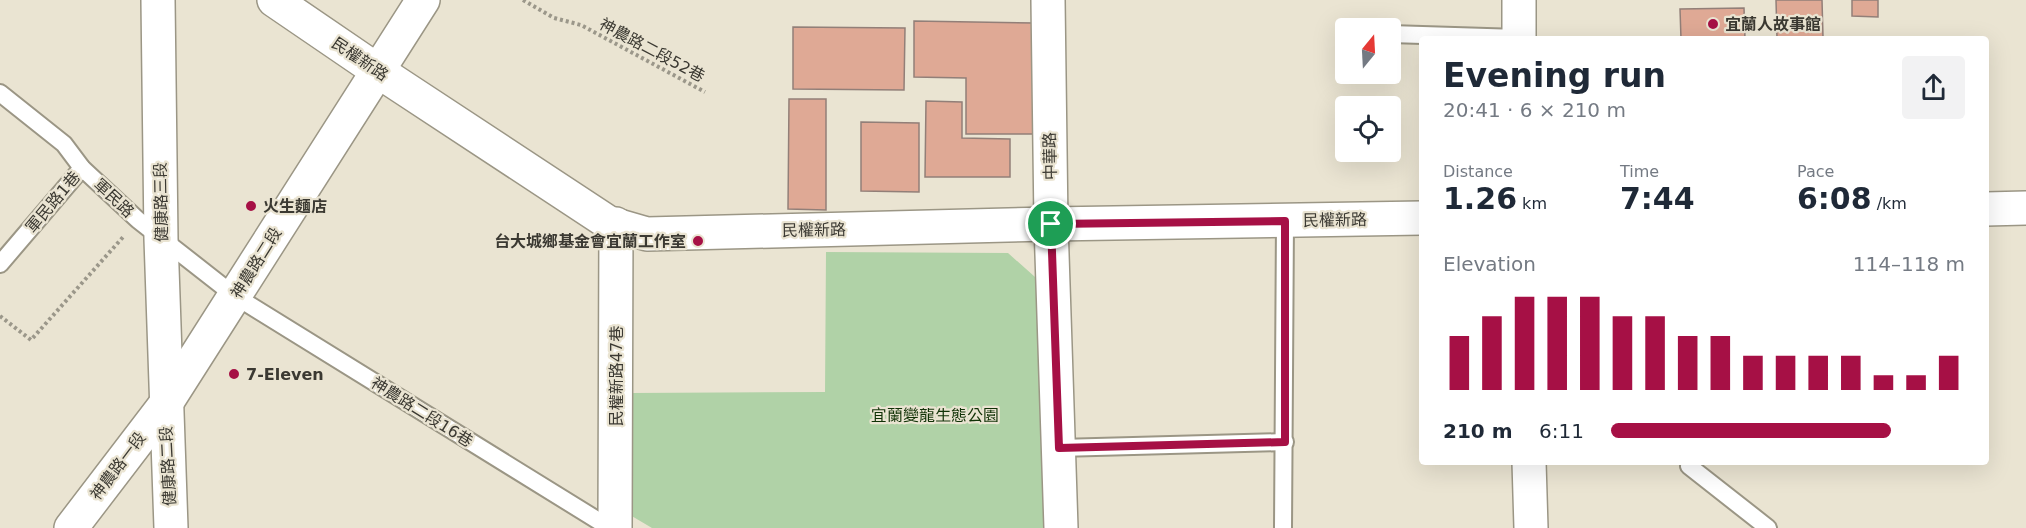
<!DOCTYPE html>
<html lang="en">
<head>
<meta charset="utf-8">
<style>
  :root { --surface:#fff; --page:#f2f2f3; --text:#1f2937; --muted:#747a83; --accent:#a61045 }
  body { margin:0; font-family:"DejaVu Sans","Noto Sans TC",sans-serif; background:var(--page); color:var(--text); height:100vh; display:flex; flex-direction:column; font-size:22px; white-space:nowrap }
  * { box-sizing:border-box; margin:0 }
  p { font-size:20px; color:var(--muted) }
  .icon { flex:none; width:33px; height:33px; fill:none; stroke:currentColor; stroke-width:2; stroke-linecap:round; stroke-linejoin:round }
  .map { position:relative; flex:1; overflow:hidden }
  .details { position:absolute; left:1419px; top:36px; width:570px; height:429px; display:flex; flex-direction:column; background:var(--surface); border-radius:6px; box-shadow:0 6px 24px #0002 }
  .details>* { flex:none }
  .needle { width:39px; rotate:18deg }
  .tools { position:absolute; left:1335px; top:18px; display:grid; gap:12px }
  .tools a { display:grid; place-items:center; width:66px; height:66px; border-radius:6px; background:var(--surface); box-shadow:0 6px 24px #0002; font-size:30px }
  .pin { position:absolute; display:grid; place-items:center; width:51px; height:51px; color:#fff; margin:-26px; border:3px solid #fff; border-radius:50%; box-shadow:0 2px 6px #0007 }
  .round { display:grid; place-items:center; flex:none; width:63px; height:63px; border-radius:6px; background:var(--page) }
  .overview { display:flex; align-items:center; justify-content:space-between; height:102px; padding:0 24px }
  h1 { font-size:33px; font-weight:600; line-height:45px }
  .stats { display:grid; grid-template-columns:repeat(3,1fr); gap:9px; height:102px; padding:6px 24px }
  .stats div { display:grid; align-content:center }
  .stats b { font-size:30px; font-weight:600 }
  .stats small { font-size:16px; font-weight:400 }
  .stats p { font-size:16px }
  .chart { height:168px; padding:12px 24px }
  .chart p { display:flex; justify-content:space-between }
  .chart svg { width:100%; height:108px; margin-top:6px; stroke:var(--accent); stroke-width:6 }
  ul { padding:0 24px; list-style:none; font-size:20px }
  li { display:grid; grid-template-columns:96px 72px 1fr; align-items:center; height:45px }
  li i { height:15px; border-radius:8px; background:var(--accent) }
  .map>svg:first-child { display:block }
  .green { fill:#b0d2a7 }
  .building { fill:#dfa995; stroke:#927f78; stroke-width:1.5 }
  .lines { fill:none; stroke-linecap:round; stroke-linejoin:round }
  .service-casing { stroke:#9b9685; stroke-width:20 }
  .minor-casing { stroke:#9b9685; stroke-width:36 }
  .tertiary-casing { stroke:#9b9685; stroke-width:36 }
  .path { stroke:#9b978a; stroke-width:4; stroke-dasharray:3 3; stroke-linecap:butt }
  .service { stroke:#fff; stroke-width:16 }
  .minor { stroke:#fff; stroke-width:33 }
  .tertiary { stroke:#fff; stroke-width:33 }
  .route-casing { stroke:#fff; stroke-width:12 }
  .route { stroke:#a61045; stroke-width:8 }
  .poi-dot { fill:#a61045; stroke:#eae4d2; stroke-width:2 }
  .labels { text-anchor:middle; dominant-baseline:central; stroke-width:4.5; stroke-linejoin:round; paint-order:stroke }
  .poi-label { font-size:16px; font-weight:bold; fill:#3b3932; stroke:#eae4d2; text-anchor:start }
  .street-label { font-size:16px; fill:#3b3932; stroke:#eae4d2 }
  .park-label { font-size:16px; fill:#103206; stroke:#eae4d2 }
</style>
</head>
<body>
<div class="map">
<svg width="2026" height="528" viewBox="0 0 2026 528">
  <rect width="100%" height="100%" fill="#eae4d2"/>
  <!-- green -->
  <path class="green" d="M826,252L1008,253L1044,285L1052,528H652L630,515L631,393L825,392Z"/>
  <!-- building -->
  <g class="building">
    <path d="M1776,0H1822L1823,37L1777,38Z"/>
    <path d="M1852,0H1878V17L1852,16Z"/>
    <path d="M1744,8L1745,39H1681L1680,9Z"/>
    <path d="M914,21L1034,23L1033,134H966V78L914,77Z"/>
    <path d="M793,27L905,28L904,90L793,89Z"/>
    <path d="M789,99H826V210L788,209Z"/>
    <path d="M926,101L962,102V138L1010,139V177H925Z"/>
    <path d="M861,122L919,123V192L861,191Z"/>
  </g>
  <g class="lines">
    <defs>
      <g id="service">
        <path d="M1390,34L1519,38"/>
        <path d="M0,93L64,144L82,168L138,220L235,296L610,528"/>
        <path d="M0,264L82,168"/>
        <path d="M1059,448L1285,442"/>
        <path d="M1691,462L1689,466L1768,528"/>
        <path d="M1283,528L1285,221"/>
      </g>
      <g id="minor">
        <path d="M158,0L161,239L171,528"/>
        <path d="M274,0L378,71L609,223L647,234L1051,224L1422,218"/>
        <path d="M1048,0L1051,224L1061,528"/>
        <path d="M1986,209L2026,208"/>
        <path d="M615,528L616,224"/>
      </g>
      <g id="tertiary">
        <path d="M1519,0V39"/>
        <path d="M1529,462L1531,528"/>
        <path d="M71,528L165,405L423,0"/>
      </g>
    </defs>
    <!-- service casing -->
    <use href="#service" class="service-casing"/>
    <!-- minor casing -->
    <use href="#minor" class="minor-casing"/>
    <!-- tertiary casing -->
    <use href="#tertiary" class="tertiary-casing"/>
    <!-- path -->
    <g class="path">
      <path d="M523,0L554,18L581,25L705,92"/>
      <path d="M0,316L31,340L124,236"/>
    </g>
    <!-- service -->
    <use href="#service" class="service"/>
    <!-- minor -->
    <use href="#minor" class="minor"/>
    <!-- tertiary -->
    <use href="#tertiary" class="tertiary"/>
  </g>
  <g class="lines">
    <defs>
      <path id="route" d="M1285,221V442L1059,448L1051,224Z"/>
    </defs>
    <!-- route casing -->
    <use href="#route" class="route-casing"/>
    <!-- route -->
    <use href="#route" class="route"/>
  </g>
  <!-- markers -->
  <g class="poi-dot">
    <circle cx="1713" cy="24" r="6"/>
    <circle cx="251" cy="206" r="6"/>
    <circle cx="698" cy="241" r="6"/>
    <circle cx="234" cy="374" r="6"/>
  </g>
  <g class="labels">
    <!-- poi labels -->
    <g class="poi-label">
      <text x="1725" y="24">宜蘭人故事館</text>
      <text x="263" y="206">火生麵店</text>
      <text x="686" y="241" text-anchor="end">台大城鄉基金會宜蘭工作室</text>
      <text x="246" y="374">7-Eleven</text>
    </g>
    <!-- street labels -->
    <g class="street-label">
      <text transform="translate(652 50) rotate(28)">神農路二段52巷</text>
      <text transform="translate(360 59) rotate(34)">民權新路</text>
      <text transform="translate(1050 156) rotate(-91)">中華路</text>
      <text transform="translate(114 198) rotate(43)">軍民路</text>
      <text transform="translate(53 202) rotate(-50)">軍民路1巷</text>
      <text transform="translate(161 202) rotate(-91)">健康路三段</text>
      <text transform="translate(1335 220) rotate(-1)">民權新路</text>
      <text transform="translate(814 230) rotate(-1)">民權新路</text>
      <text transform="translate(256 263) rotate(-58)">神農路二段</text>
      <text transform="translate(616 376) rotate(-90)">民權新路47巷</text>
      <text transform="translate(422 412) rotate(32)">神農路二段16巷</text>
      <text transform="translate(118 466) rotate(-53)">神農路一段</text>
      <text transform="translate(168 466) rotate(-93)">健康路二段</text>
    </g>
    <!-- park labels -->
    <g class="park-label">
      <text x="935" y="415">宜蘭變龍生態公園</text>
    </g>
  </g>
</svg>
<div class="tools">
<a><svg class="needle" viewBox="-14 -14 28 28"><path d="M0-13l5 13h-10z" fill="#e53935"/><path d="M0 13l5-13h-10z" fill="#747a83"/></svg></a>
<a><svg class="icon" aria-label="locate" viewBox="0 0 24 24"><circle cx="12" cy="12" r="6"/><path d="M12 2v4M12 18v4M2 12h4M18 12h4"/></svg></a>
</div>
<div class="pin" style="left:1051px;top:224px;background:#1e9e55"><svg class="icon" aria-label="arrive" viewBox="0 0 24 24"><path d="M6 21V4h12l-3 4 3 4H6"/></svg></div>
<section class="details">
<div class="overview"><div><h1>Evening run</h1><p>20:41 · 6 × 210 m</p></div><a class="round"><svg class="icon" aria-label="share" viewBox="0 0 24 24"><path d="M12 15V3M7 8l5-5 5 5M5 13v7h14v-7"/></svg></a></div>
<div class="stats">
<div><p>Distance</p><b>1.26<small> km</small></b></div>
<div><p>Time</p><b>7:44</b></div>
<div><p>Pace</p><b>6:08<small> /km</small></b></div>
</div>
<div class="chart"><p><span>Elevation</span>114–118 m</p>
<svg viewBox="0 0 160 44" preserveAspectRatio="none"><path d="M5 44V22M15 44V14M25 44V6M35 44V6M45 44V6M55 44V14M65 44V14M75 44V22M85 44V22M95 44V30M105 44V30M115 44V30M125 44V30M135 44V38M145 44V38M155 44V30"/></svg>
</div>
<ul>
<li><b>210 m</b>6:11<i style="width:79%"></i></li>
</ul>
</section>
</div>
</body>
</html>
